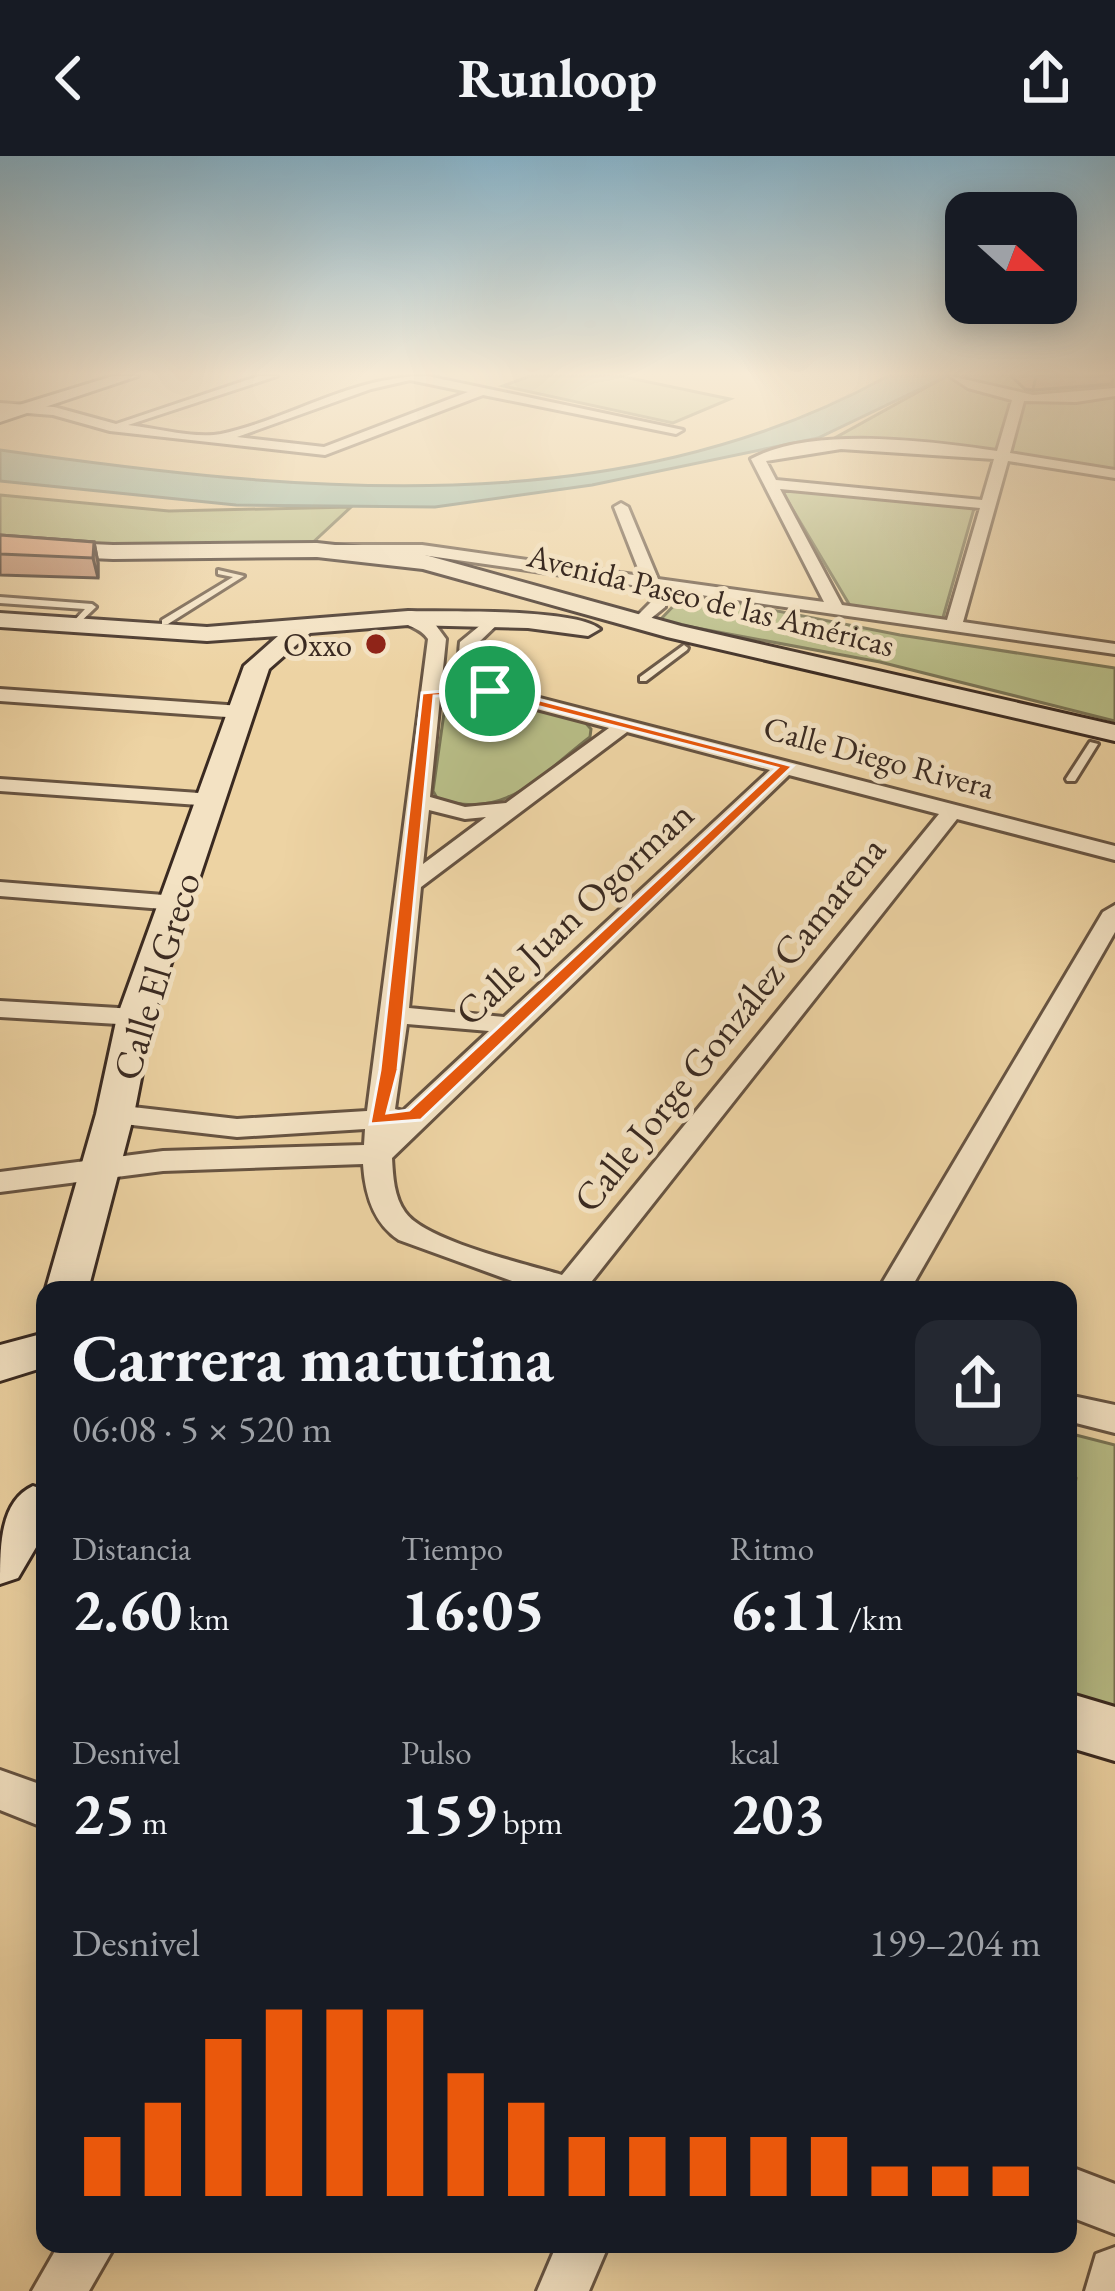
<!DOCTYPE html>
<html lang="es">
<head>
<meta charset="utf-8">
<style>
  :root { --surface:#171b24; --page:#242831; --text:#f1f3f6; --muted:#9ea1a6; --accent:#ea580c }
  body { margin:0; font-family:"EB Garamond",serif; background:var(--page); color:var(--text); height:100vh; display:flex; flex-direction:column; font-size:45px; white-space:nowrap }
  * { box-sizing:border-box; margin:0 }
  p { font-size:39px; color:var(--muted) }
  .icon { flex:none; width:66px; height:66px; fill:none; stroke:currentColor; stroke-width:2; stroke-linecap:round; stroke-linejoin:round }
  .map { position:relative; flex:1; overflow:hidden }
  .drawer { position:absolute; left:36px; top:1125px; width:1041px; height:972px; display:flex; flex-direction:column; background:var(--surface); border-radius:24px; box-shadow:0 6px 30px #0003 }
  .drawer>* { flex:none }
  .needle { width:78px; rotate:111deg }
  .fabs { position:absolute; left:945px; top:36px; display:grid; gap:24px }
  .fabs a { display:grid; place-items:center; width:132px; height:132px; border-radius:24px; background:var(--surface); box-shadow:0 6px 30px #0003; font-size:60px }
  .pin { position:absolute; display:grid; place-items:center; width:102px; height:102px; color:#fff; margin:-51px; border:6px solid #fff; border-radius:50%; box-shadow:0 3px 12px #0007 }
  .round { display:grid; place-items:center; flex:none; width:126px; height:126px; border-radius:24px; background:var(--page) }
  .summary { display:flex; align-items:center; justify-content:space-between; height:204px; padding:0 36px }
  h1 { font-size:66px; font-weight:700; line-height:90px }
  .figures { display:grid; grid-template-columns:repeat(3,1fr); gap:18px; height:204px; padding:12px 36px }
  .figures div { display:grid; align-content:center }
  .figures b { font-size:60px; font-weight:700 }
  .figures small { font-size:33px; font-weight:400 }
  .figures p { font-size:33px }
  .chart { height:336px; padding:24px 36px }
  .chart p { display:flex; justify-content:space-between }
  .chart svg { width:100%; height:216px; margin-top:12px; stroke:var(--accent); stroke-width:6 }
  header { display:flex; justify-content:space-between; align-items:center; height:156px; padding:0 36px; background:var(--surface); font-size:54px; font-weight:700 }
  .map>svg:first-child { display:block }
  .green { fill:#b7bc86; stroke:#787354; stroke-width:3 }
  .water { fill:#99b8a6; stroke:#737f71; stroke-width:3 }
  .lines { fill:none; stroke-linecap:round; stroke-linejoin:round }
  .lane-casing { stroke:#675442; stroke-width:6 }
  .street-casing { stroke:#675442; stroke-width:6 }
  .secondary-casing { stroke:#3a2a21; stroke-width:6 }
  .lane { fill:#f3e2c3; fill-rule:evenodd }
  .street { fill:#f3e2c3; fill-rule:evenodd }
  .secondary { fill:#f3e2c3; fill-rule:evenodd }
  .wall { fill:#c08f71; stroke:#3a2a21; stroke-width:3 }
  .shaded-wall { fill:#9c745c; stroke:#3a2a21; stroke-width:3 }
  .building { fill:#dfa683; stroke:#3a2a21; stroke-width:3 }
  .route { fill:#ea580c; stroke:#fff; stroke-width:3; fill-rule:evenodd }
  .poi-dot { fill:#8f2418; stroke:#f3e2c3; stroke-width:4.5 }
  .labels { text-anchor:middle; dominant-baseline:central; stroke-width:10; stroke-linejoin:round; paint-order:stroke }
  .far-street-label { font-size:33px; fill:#3a2a21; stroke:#f3e2c3 }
  .far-poi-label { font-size:33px; fill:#3a2a21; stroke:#f3e2c3; text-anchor:end }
  .street-label { font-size:39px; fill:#3a2a21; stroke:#f3e2c3 }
</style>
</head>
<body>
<header><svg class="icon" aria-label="back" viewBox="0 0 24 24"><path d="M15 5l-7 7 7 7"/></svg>Runloop<svg class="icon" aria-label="share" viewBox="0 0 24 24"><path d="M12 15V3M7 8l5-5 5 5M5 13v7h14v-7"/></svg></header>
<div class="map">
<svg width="1115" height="2135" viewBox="0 0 1115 2135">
  <rect width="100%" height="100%" fill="#edd3a3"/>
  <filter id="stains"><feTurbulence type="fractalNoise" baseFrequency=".00167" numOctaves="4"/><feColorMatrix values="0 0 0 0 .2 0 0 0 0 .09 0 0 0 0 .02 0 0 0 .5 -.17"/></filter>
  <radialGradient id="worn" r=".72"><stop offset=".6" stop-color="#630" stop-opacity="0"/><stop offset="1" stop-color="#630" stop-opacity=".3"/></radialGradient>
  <!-- green -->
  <g class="green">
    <path d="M530,220H620L730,243L673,267L503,230Z"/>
    <path d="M947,220H1115V314L987,295L833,283Z"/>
    <path d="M780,332L975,349L942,465L852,453Z"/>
    <path d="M0,339L169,355L351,351L309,390L233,393L0,387Z"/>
    <path d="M686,437L900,479L1115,512V565L880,506L659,465Z"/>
    <path d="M484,540L583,564L591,573L590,581C540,619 504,667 437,642L433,635L445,550Z"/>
    <path d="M1068,1277L1115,1289V1550L1068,1537V1372L1076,1322L1068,1306Z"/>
  </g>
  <!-- water -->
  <path class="water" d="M888,220H947L818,282L592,329L435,351L236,349L0,325V294C296,336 616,370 888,220Z"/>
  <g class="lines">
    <defs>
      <g id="lane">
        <path d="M218,414L244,420L168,468H162V464L233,421L218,418Z"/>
        <path d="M0,441L92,448L96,451L75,471L71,468L85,453L0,447Z"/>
        <path d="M684,489L688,492L687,494L646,525H640V521Z"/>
        <path d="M1090,586L1098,588L1075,625H1067L1066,623Z"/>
      </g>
      <g id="street">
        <path d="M259,220H277L128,269C156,272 195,283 221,278C293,262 352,220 427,220L683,274L676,278L483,239L325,299L110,275L53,259L0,255V247L54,251L116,268ZM410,224L468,236L324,291L237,281L371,233Z"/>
        <path d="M950,220L1033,239L1115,232V240L1076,246L1024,245L1010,297L1115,314V322L1008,305L963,466L1115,488V498L666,434L665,451L639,472L630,467L651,446L646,431L422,399H318L310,394L318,389H422L641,420L614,351L621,347L628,351L658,423L824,446L751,303C811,270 930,285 997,295L1012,244L968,232ZM841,293L994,303L982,344L776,324L766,305ZM780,333L980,352L947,464L842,449Z"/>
        <path d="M408,457L432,464L446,483L430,641L465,651L506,647L609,572L483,539C462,525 457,511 460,486L494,458L503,463L478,487C476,509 478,519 497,531L1115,690V704L957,663L588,1130L591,1134H537L399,1084C373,1067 365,1038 363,1008L163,1015L0,1036V1016L163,995L364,989L365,973L237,981L115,967L101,958L115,949L237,963L367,955L428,483C420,471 408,472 399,462ZM627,576L770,614L504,861L409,852L421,731ZM789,619L939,658L562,1119C526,1108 425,1085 405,1056C394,1041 393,1020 392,1002ZM429,654L465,663L486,661L423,708ZM407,868L489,875L403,955L395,953Z"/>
        <path d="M0,533L241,550L251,556L241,562L0,545Z"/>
        <path d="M0,623L213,638L223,644L213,650L0,635Z"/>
        <path d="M0,726L176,740L188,747L176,754L0,740Z"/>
        <path d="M1115,749V776L910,1134H878L1103,756Z"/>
        <path d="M0,845L135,853L148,861L135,869L0,861Z"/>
        <path d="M1068,1239L1115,1249V1277L1068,1265Z"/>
        <path d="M0,1614L45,1630V1672L0,1654Z"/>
        <path d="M1068,2010L1115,2028V2078L1068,2060Z"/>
        <path d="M59,2088H116L89,2135H32Z"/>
        <path d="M557,2088H609L589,2135H537Z"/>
        <path d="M1115,2091V2135H1085L1096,2098Z"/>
      </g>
      <g id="secondary">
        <path d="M113,220H138L0,266V255Z"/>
        <path d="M0,384L113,389L317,387L425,399L681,470L1115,569V585L667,481L423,413L317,401L113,403L0,398Z"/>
        <path d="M408,455C446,456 575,452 600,473L588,480L528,472L408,469L310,477L269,513L153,861L134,958L88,1134L45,1136L96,958L117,861L244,510L278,480L207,485L0,471V457L207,471Z"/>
        <path d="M45,1177V1211L0,1225V1189Z"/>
        <path d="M33,1330L45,1334V1376L18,1422L0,1428C0,1390 0,1345 33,1330Z"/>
        <path d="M1068,1537L1115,1551V1605L1068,1591Z"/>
      </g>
    </defs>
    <!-- lane casing -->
    <use href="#lane" class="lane-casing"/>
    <!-- street casing -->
    <use href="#street" class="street-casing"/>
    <!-- secondary casing -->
    <use href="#secondary" class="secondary-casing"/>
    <!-- lane -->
    <use href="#lane" class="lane"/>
    <!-- street -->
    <use href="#street" class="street"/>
    <!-- secondary -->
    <use href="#secondary" class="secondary"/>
  </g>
  <!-- wall -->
  <g class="wall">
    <path d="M1011,220H1113L1112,228L1033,234L1025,233Z"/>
    <path d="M0,379L94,386L98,407V422L0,419Z"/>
  </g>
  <!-- shaded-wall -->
  <g class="shaded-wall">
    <path d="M1036,220H1113L1112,228L1033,234Z"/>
    <path d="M94,386L98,407V422L93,402Z"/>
  </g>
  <!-- building -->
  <path class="building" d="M0,379L94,386L93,402L0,398Z"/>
  <!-- sky -->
  <linearGradient id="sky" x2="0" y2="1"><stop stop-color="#88b6ce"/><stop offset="0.42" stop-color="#f7ebd6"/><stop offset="1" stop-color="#f7ebd6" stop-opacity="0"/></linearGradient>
  <rect width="1115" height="519" fill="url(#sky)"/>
  <!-- route -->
  <path class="route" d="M490,531L793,610L421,964L370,968L380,914L422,537ZM489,538L777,612L409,954L387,957L398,914L434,540Z"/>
  <!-- markers -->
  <circle class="poi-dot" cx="376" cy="488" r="12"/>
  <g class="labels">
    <!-- far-street labels -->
    <g class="far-street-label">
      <text transform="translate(711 444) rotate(14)">Avenida Paseo de las Américas</text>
      <text transform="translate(879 601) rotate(15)">Calle Diego Rivera</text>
    </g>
    <!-- far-poi labels -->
    <g class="far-poi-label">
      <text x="352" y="488">Oxxo</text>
    </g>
    <!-- street labels -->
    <g class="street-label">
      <text transform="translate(574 757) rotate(-43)">Calle Juan Ogorman</text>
      <text transform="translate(156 820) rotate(-73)">Calle El Greco</text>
      <text transform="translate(729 868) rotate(-51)">Calle Jorge González Camarena</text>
    </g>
  </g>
  <rect width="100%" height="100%" filter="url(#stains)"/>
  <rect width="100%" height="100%" fill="url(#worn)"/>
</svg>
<div class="fabs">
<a><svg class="needle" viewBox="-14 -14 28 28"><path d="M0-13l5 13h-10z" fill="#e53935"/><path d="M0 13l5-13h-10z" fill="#9ea1a6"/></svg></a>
</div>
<div class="pin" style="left:490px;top:535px;background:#1e9e55"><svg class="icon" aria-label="arrive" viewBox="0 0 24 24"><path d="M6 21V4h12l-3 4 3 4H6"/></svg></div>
<section class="drawer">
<div class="summary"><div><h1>Carrera matutina</h1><p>06:08 · 5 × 520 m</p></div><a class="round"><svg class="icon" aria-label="share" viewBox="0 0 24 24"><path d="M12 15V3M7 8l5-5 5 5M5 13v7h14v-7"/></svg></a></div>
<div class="figures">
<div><p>Distancia</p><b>2.60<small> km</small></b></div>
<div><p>Tiempo</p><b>16:05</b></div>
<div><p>Ritmo</p><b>6:11<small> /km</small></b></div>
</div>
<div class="figures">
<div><p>Desnivel</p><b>25<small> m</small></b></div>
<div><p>Pulso</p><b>159<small> bpm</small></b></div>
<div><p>kcal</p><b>203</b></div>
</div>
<div class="chart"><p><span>Desnivel</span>199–204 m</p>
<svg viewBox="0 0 160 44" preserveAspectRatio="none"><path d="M5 44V32M15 44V25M25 44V12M35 44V6M45 44V6M55 44V6M65 44V19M75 44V25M85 44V32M95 44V32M105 44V32M115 44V32M125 44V32M135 44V38M145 44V38M155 44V38"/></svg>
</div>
</section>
</div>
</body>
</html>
